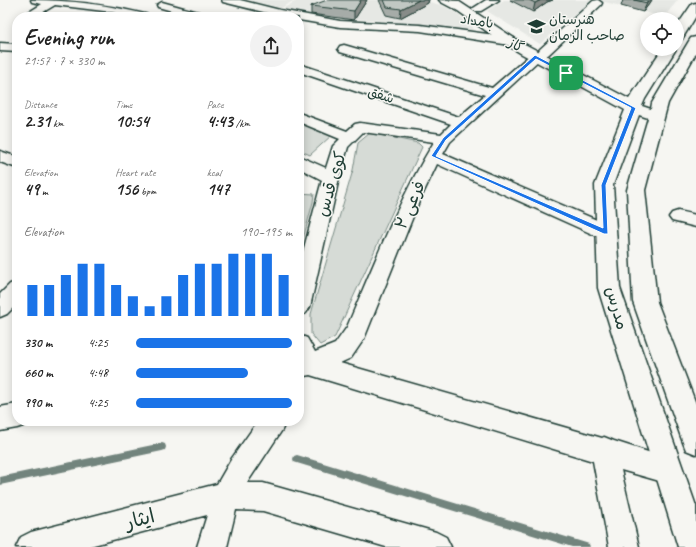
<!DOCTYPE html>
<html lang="en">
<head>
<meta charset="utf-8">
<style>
  :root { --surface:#fff; --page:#f2f2f2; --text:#222; --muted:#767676; --accent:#1a73e8 }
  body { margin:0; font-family:Caveat,"Playpen Sans Arabic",sans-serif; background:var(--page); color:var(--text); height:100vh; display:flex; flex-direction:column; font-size:15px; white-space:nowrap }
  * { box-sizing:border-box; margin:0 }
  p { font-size:13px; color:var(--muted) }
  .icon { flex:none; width:22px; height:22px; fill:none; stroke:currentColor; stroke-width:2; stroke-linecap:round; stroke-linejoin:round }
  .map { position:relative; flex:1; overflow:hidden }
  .side { position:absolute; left:12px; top:12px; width:292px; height:414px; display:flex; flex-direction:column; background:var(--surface); border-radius:16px; box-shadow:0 2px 10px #0003 }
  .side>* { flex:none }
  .buttons { position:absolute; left:640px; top:12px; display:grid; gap:8px }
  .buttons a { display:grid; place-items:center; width:44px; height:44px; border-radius:50%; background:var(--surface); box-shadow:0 2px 10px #0003; font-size:20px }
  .pin { position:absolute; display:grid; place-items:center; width:34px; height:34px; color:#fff; margin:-17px; border-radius:8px; box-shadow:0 2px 6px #0006 }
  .round { display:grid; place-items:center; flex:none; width:42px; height:42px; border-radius:21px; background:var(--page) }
  .summary { display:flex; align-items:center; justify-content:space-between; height:68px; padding:0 12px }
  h1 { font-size:22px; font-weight:700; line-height:30px }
  .stats { display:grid; grid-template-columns:repeat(3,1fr); gap:6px; height:68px; padding:4px 12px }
  .stats div { display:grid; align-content:center }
  .stats b { font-size:17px; font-weight:700 }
  .stats small { font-size:11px; font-weight:400 }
  .stats p { font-size:11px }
  .chart { height:112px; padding:8px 12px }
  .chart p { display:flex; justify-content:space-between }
  .chart svg { width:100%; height:72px; margin-top:4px; stroke:var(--accent); stroke-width:6 }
  ul { padding:0 12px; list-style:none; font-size:13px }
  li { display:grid; grid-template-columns:64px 48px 1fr; align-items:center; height:30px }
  li i { height:10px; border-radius:5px; background:var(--accent) }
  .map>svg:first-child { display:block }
  .built { fill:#e6e8e4 }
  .green { fill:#d6dbd6; stroke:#7a8c85 }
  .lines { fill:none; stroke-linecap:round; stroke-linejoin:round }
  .stream { fill:#72847d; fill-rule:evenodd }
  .minor-casing { stroke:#1f3d34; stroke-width:3 }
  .major-casing { stroke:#1f3d34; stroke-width:3 }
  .minor { fill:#f6f6f2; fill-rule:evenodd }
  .major { fill:#f6f6f2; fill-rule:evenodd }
  .wall { fill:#a6aca8; stroke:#1f3d34 }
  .shaded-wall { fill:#878c88; stroke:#1f3d34 }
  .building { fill:#c1c8c3; stroke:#1f3d34 }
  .route { fill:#1a73e8; stroke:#fff; fill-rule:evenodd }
  .labels { text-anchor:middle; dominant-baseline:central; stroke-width:3; stroke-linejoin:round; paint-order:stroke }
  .far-poi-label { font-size:14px; fill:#1f3d34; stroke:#f6f6f2; text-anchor:start }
  .far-street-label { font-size:14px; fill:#1f3d34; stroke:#f6f6f2 }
  .street-label { font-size:17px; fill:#1f3d34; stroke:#f6f6f2 }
  .near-street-label { font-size:20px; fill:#1f3d34; stroke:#f6f6f2 }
</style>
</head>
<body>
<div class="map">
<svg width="696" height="547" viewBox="0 0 696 547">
  <rect width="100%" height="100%" fill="#f6f6f2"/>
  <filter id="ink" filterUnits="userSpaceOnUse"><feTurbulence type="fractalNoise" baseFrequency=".025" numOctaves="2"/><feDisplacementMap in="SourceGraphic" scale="8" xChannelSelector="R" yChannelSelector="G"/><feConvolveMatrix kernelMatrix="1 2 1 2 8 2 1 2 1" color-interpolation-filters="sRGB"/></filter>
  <g filter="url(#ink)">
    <!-- built -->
    <g class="built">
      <path d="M246,0H295L281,8Z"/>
      <path d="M298,0H422L441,5L455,12L473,27L471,32L418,24L330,17L282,9Z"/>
      <path d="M504,0H592L540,44L487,11Z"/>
      <path d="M597,0H678L664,17Z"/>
    </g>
    <!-- green -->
    <g class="green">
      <path d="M299,122L332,135L310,155L299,150Z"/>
      <path d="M370,133L418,143L422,147L335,337L320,345L311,334V314L353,170L358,143Z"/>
      <path d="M299,193L314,194L313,202L299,254Z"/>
    </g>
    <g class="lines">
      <!-- stream -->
      <g class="stream">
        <path d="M162,443L165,444L166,447L165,450L162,451L0,485V477Z"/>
        <path d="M297,455L586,543L589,544L590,547H572L297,463L294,462L293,459L294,456Z"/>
      </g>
      <defs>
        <g id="minor">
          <path d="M31,0C71,0 110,5 149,15L151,17H131L112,12L55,5L35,17H21L42,4L32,2Z"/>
          <path d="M222,0H240L280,10L340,21L420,25L510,37L514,38L516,41L514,44L510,45L420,31L340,27L299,20V17L280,16L223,2Z"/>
          <path d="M486,0H499L481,11H473L472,9Z"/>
          <path d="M598,0L602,3L601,5L548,55H540L538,52L540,49L593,1Z"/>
          <path d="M162,2L209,15L211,17H193L158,7L157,5Z"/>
          <path d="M0,43L17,44V52L0,51Z"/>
          <path d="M344,45L492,88L531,54H539L541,57L539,60L450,142L443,154L613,227L615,232L613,237L606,239L599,237L437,164L418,204L364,339L351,358L340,363L602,438L604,437L614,441L679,462L683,471L679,480L670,484L621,470L639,547H609L593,461L310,375L299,377V335L307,338L315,352L335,344L347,327C374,264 399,199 434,142L363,132L348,147L339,178L310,307L306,313L299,316V267L322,180L299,168V156L326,168L333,146L340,139L299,122V113L347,131L355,124L360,123L441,134L451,124L299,72V64L459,117L485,95L340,52L338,49L340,46Z"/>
          <path d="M0,151L17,157V168L0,162Z"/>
          <path d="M678,211L696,215V227L672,221L669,217L672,213Z"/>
          <path d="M17,282V304L7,314L0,317V294L10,284Z"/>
          <path d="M17,404V421H27L26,425L17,428L0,431V407Z"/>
          <path d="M258,421H286L282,430L247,483H263L436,532L446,537L451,547H386L263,511L236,510L227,547H197L207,515L86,547H16L21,537L31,532L217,484L232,458Z"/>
        </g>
        <g id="major">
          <path d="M439,0L458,1L517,40L629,99L662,49H676L645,99L642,106L651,109L652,103L689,41L691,38L696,37V53L668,103L645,190L657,302L696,404V454L686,450L682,440L633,302L627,190L648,118L639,115L613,185L620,288L696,506V547H678L598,288L595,185L625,110L522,54L499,40L458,11L441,2Z"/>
          <path d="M696,3V16L682,39L677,40V26L692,4Z"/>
        </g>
      </defs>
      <!-- minor casing -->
      <use href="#minor" class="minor-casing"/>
      <!-- major casing -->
      <use href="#major" class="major-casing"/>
      <!-- minor -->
      <use href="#minor" class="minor"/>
      <!-- major -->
      <use href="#major" class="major"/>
    </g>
    <!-- wall -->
    <g class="wall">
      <path d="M367,0L354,20L311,14V6Z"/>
      <path d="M379,0H429L428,3L400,18L386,15Z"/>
      <path d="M510,0H553L547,2L533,12Z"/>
      <path d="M623,0H652L643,12L621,6Z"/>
    </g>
    <!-- shaded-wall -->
    <g class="shaded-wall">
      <path d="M361,0H367L354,20V11Z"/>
      <path d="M419,0H429L428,3L400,18L401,9Z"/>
      <path d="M541,0H553L547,2L533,12L535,3Z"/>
      <path d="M650,0H652L643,12L647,3Z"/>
    </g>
    <!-- building -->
    <g class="building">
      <path d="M327,0H361L354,11L311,6Z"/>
      <path d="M384,0H419L401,9L387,7Z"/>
      <path d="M529,0H541L535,3Z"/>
      <path d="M634,0H650L647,3Z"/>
    </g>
  </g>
  <!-- route -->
  <path class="route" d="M535,55L636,108L606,185L608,234H604L431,156L443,138ZM536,59L631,108L601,185L603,228L436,156L446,140Z"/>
  <!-- icons -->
  <defs>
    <symbol id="school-bare" viewBox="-9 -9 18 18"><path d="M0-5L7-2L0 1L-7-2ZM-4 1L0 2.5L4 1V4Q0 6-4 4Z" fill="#1f3d34" stroke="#f6f6f2" stroke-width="2.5" paint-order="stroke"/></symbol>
  </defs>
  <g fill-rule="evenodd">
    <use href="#school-bare" x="524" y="14" width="25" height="25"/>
  </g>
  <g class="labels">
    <!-- far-poi labels -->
    <g class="far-poi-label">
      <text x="549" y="19">هنرستان<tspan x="549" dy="16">صاحب الزمان</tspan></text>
    </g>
    <!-- far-street labels -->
    <g class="far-street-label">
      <text transform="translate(477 21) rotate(9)">بامداد</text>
      <text transform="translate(516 45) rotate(31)">گاز</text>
      <text transform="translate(381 95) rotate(18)">شفق</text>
    </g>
    <!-- street labels -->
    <g class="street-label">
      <text transform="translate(331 184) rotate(-73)">کوی قدس</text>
      <text transform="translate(410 205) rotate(-66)">فرعی ۲</text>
      <text transform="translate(617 308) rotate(74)">مدرس</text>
    </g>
    <!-- near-street labels -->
    <g class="near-street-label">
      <text transform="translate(140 519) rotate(-15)">ایثار</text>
    </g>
  </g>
</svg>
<div class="buttons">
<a><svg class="icon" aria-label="locate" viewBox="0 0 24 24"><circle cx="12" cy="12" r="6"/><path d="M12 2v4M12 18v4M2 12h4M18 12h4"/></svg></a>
</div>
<div class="pin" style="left:566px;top:73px;background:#1e9e55"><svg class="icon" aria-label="arrive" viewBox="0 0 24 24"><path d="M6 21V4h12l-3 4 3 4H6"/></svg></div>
<section class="side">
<div class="summary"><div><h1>Evening run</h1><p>21:57 · 7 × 330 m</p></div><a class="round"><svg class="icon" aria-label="share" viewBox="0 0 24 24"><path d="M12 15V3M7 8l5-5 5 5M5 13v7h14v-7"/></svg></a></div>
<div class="stats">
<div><p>Distance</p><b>2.31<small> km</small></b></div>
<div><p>Time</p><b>10:54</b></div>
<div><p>Pace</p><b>4:43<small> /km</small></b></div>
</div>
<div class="stats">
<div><p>Elevation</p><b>49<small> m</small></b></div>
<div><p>Heart rate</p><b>156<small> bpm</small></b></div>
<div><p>kcal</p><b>147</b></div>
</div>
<div class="chart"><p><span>Elevation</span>190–195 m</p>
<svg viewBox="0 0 160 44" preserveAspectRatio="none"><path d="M5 44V25M15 44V25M25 44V19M35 44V12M45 44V12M55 44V25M65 44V32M75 44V38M85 44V32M95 44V19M105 44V12M115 44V12M125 44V6M135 44V6M145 44V6M155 44V19"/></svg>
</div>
<ul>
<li><b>330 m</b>4:25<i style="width:100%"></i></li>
<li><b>660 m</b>4:48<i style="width:72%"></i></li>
<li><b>990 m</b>4:25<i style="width:100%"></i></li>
</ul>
</section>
</div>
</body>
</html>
